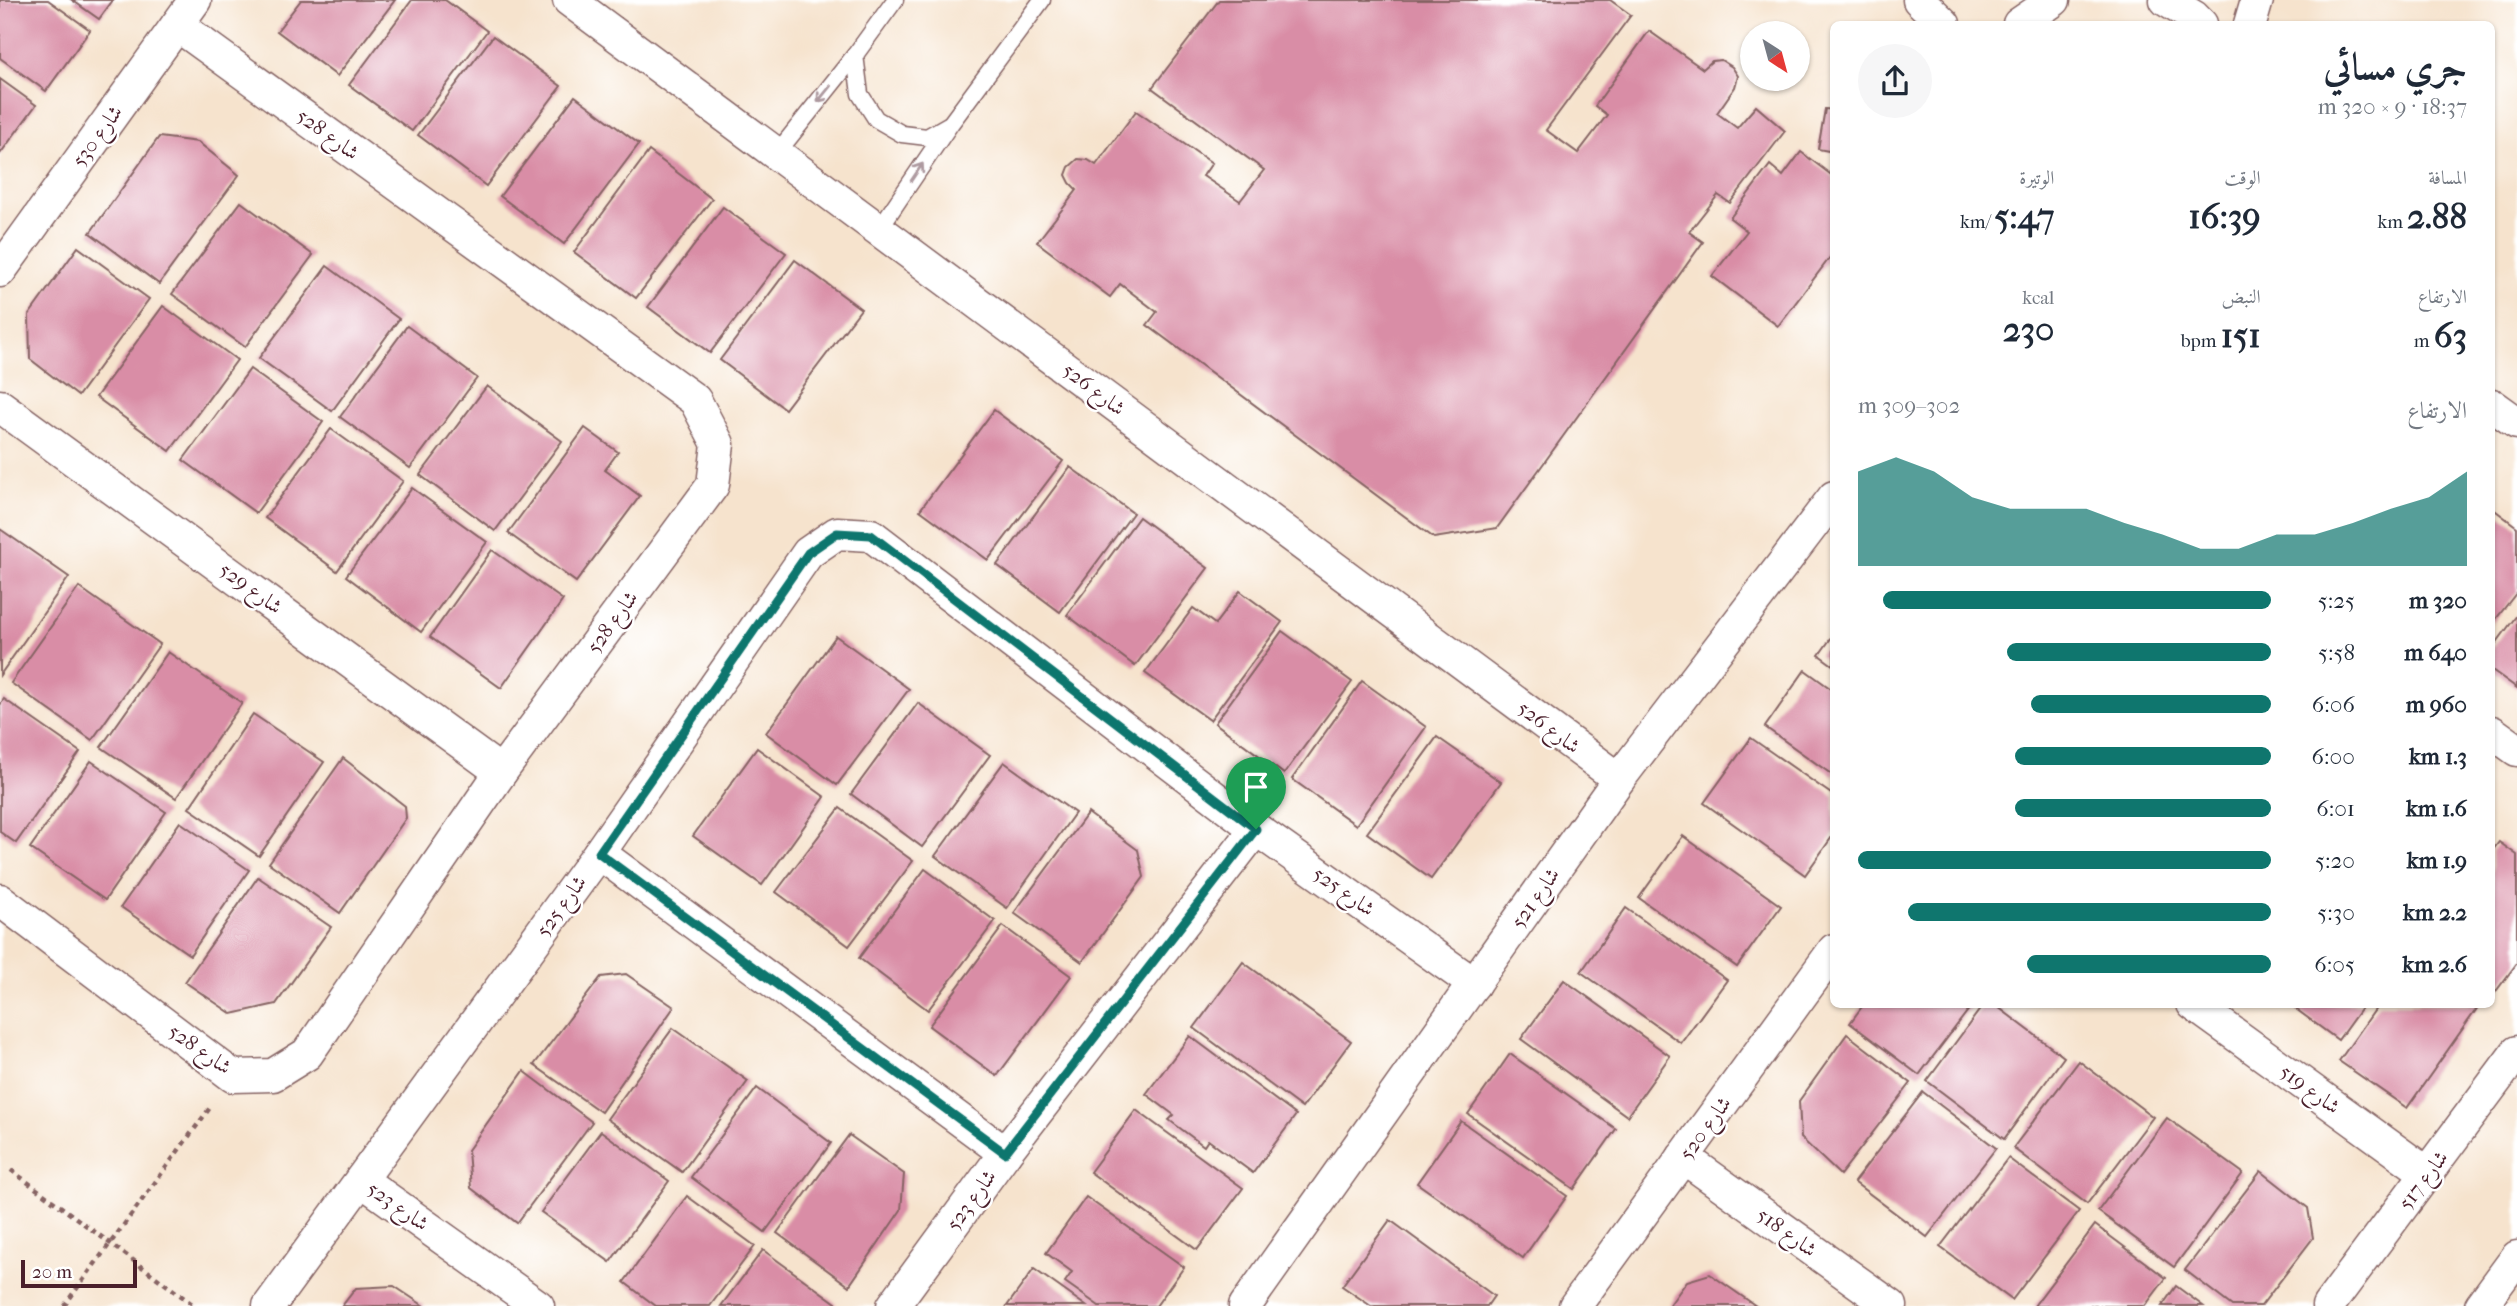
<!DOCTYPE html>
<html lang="ar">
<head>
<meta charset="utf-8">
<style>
  :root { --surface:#fff; --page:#f6f6f7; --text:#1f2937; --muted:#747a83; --accent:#0f766e }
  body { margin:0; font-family:"IM FELL French Canon",Amiri,serif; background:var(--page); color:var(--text); direction:rtl; height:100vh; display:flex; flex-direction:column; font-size:26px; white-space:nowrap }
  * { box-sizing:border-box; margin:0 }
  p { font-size:23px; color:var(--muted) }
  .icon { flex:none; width:38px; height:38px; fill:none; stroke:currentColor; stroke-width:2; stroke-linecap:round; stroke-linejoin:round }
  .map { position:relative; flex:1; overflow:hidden; direction:ltr }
  .sheet { position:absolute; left:1830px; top:21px; width:665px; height:987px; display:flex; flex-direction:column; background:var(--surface); border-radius:10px; box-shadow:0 2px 5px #0004; direction:rtl }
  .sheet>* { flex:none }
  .needle { width:46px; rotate:144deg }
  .fabs { position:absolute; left:1740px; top:21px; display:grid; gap:14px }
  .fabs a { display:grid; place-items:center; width:70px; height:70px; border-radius:50%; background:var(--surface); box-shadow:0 2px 5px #0004; font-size:35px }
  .scale { position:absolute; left:21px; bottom:18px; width:116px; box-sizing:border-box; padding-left:7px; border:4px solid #4a1f2b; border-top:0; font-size:19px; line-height:24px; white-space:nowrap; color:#4a1f2b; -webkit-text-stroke:5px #fff; paint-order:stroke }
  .pin { position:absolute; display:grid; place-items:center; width:60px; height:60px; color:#fff; margin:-72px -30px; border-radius:50% 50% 50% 0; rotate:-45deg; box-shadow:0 0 7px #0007 }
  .pin .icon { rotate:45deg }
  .round { display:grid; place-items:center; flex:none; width:74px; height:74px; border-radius:37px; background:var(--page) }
  .headline { display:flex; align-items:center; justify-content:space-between; height:119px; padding:0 28px }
  h1 { font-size:38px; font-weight:700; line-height:52px }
  .metrics { display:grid; grid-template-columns:repeat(3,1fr); gap:10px; height:119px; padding:7px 28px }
  .metrics div { display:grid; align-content:center }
  .metrics b { font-size:35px; font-weight:700 }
  .metrics small { font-size:19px; font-weight:400 }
  .metrics p { font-size:19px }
  .chart { height:196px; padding:14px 28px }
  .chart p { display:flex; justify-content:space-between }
  .chart svg { width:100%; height:126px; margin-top:7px; fill:var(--accent); opacity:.7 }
  ul { padding:0 28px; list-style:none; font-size:23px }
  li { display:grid; grid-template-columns:112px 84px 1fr; align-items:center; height:52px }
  li i { height:18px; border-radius:9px; background:var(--accent) }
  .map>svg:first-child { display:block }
  .building { fill:#d98da6 }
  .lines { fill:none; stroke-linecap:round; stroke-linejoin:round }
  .service-casing { stroke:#866464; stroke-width:19 }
  .minor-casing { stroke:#866464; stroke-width:35 }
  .path { stroke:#866464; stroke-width:4.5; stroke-dasharray:5 5; stroke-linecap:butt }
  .service { stroke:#fff; stroke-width:16 }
  .minor { stroke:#fff; stroke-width:32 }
  .oneway { stroke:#ae9aa0 }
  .route-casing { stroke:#fff; stroke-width:14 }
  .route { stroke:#0f766e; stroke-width:9 }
  .labels { text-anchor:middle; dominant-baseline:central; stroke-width:5; stroke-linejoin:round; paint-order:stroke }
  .street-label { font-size:21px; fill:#4a1f2b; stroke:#fff }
</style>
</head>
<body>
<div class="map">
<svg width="2517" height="1306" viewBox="0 0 2517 1306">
  <rect width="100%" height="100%" fill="#fff"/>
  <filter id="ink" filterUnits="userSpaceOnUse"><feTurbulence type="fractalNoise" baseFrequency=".0143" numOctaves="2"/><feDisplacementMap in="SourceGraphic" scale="14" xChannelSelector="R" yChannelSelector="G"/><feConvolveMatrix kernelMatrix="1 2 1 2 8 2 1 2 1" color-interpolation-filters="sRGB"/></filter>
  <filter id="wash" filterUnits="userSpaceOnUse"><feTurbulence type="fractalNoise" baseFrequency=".00686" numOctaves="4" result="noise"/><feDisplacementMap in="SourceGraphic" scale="28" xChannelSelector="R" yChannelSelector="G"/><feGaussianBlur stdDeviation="1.57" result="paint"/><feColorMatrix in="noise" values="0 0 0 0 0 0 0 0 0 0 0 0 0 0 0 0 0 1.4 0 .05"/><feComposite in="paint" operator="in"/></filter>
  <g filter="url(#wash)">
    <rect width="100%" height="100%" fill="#f6e3cd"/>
    <g id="blocks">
      <!-- building -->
      <g class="building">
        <path d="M0,0H48L90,30L46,91L0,58Z"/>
        <path d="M72,0H113L99,19Z"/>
        <path d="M301,0H395L337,76L277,31Z"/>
        <path d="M412,0H445L487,31L412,131L349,85Z"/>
        <path d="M1219,0H1610L1631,15L1546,130L1578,153L1607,115L1595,106L1649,31L1703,69L1712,61L1721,60L1732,67L1738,76L1735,87L1717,113L1737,128L1756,106L1785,131L1730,203L1718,195L1689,232L1703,242L1497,528L1434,538L1147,325L1157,312L1120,284L1110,297L1037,242L1077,190L1070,183L1066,175L1069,167L1078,159L1088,160L1096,165L1136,111L1212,163L1203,176L1240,201L1264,170L1152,88Z"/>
        <path d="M493,36L561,86L486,186L418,135Z"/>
        <path d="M0,79L36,105L0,154Z"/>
        <path d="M575,96L639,144L564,244L500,196Z"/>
        <path d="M1825,109L1834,110V152L1818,149Z"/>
        <path d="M159,137L198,142L239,175L159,284L90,233Z"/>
        <path d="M649,151L712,199L636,298L574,252Z"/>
        <path d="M1801,152L1834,177V252L1778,326L1712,276L1747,231L1730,218L1770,165L1783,176Z"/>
        <path d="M241,202L313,255L245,347L172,294Z"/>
        <path d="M723,207L786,253L710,353L648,307Z"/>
        <path d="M78,247L149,299L78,396L30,359L29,315Z"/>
        <path d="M795,260L861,309L785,409L720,360Z"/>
        <path d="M327,266L399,319L332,411L259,358Z"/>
        <path d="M163,306L237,360L170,451L96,397Z"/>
        <path d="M407,326L477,378L410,468L340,417Z"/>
        <path d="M250,369L323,422L256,513L183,460Z"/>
        <path d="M487,386L562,441L495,531L420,475Z"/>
        <path d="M994,410L1063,461L988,560L920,510Z"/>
        <path d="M585,428L618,452L605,470L640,496L576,582L508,533Z"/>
        <path d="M331,429L403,481L337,571L265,518Z"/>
        <path d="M1070,467L1133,513L1060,612L997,565Z"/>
        <path d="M412,488L487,542L421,632L346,576Z"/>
        <path d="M2492,508L2517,527V592L2492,624Z"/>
        <path d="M1139,517L1208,568L1135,666L1067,615Z"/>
        <path d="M0,529L69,577L0,675Z"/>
        <path d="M492,550L563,600L501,688L430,637Z"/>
        <path d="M79,587L160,644L92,740L11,683Z"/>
        <path d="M1240,591L1282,622L1210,720L1145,673L1193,608L1215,624Z"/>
        <path d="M2517,615V688L2492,670V649Z"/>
        <path d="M1282,631L1352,682L1284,774L1215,723Z"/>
        <path d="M1834,634V666L1819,655Z"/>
        <path d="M836,636L909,689L837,785L766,733Z"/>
        <path d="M168,652L242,703L176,798L101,747Z"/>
        <path d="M1805,670L1834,691V776L1765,727Z"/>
        <path d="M1362,681L1426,727L1356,825L1292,779Z"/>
        <path d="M4,699L80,752L16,843L0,832V705Z"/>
        <path d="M918,703L990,755L922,847L851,794Z"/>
        <path d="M253,714L324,762L259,856L189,808Z"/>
        <path d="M1437,737L1501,782L1431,879L1367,833Z"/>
        <path d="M1751,738L1834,796V834L1805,875L1704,803Z"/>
        <path d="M757,748L825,797L762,885L693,836Z"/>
        <path d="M343,758L405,806L406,818L340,913L269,863Z"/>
        <path d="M91,761L166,812L105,900L30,848Z"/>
        <path d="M1004,762L1075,813L1007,908L935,856Z"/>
        <path d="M840,808L913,861L849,946L776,892Z"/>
        <path d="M1088,813L1138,850L1144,877L1082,962L1014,913Z"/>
        <path d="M180,822L249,870L190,955L121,907Z"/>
        <path d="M1683,836L1781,906L1737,967L1639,898Z"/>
        <path d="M2499,842L2517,855V963L2494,994L2492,993V851Z"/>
        <path d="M925,869L995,921L928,1010L859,958Z"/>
        <path d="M258,877L331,927L276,1004L232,1014L185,982Z"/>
        <path d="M1626,908L1727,980L1681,1043L1581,972Z"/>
        <path d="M1003,926L1071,976L997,1076L929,1026Z"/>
        <path d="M1243,962L1351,1041L1302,1108L1194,1028Z"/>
        <path d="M626,974L674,1007L601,1112L534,1065L601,977Z"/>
        <path d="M1564,980L1670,1056L1627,1116L1521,1039Z"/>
        <path d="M1864,1004H1973L1919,1075L1850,1023Z"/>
        <path d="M1984,1004H1994L2064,1057L2004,1139L1927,1081Z"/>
        <path d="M2289,1004H2364L2338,1040Z"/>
        <path d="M2379,1004H2475L2478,1007L2407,1108L2339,1061Z"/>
        <path d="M673,1028L748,1081L682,1172L607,1119Z"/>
        <path d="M1847,1034L1911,1083L1840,1175L1801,1138L1799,1101Z"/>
        <path d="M1190,1036L1296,1115L1253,1173L1208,1140L1204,1146L1169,1120L1174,1115L1146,1094Z"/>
        <path d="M1510,1054L1616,1129L1574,1189L1468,1114Z"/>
        <path d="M2079,1061L2153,1117L2087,1204L2013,1148Z"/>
        <path d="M524,1071L592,1122L517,1223L471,1188L468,1150Z"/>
        <path d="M757,1088L831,1143L765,1232L691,1177Z"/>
        <path d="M1923,1092L1996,1148L1927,1237L1854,1182Z"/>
        <path d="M1136,1110L1243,1188L1197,1250L1090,1172Z"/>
        <path d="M2167,1118L2243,1173L2174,1267L2098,1211Z"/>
        <path d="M1461,1121L1567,1196L1523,1258L1417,1183Z"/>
        <path d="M601,1131L669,1181L610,1262L541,1212Z"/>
        <path d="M849,1135L904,1174L901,1210L849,1286L777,1233Z"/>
        <path d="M2008,1158L2079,1211L2012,1300L1940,1247Z"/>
        <path d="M2261,1171L2308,1208L2313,1238L2261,1306H2232L2185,1270Z"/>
        <path d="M687,1196L755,1246L710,1306H656L624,1282Z"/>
        <path d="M1086,1197L1184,1267L1156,1306H1099L1065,1282L1072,1272L1046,1253Z"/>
        <path d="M1390,1220L1494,1296L1487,1306H1371L1342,1286Z"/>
        <path d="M2095,1225L2166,1278L2145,1306H2034Z"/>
        <path d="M763,1250L836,1303L834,1306H721Z"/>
        <path d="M1034,1269L1086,1306H1007Z"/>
        <path d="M1710,1274L1756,1306H1669L1687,1281Z"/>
        <path d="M394,1286L424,1306H342L356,1288Z"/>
        <path d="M2176,1286L2203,1306H2162Z"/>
      </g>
    </g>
  </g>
  <g filter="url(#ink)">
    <use href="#blocks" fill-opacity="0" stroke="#866464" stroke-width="2"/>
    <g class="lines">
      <defs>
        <g id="service">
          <path d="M855,55L860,94L876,119L902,134L927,137L948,125"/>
          <path d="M777,153L855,55L895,0"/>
          <path d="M879,229L951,123L1042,0"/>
        </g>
        <g id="minor">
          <path d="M569,0L1619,779"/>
          <path d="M1919,0L1944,24"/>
          <path d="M2166,0L2194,17L2201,24"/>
          <path d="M2019,24L2054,0"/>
          <path d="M2250,24L2257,0"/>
          <path d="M0,271L195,0"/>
          <path d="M2492,405L2517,423"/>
          <path d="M0,406L501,772"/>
          <path d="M2492,732L2517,750"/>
          <path d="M599,853L1005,1153"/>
          <path d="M0,900L233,1076L273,1075L307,1054L501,772L713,485L718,444L695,400L177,25"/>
          <path d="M2193,1004L2428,1174"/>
          <path d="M1683,1157L1891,1306"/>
          <path d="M361,1180L538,1306"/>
          <path d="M269,1306L599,853L808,553L837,533L871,535L1256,829L1474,984"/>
          <path d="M893,1306L1005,1153L1256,829"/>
          <path d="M1245,1306L1619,779L1834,497"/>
          <path d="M1575,1306L1834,950"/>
          <path d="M2328,1306L2517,1052"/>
          <path d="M2481,1306L2517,1257"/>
        </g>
      </defs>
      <!-- service casing -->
      <use href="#service" class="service-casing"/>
      <!-- minor casing -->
      <use href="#minor" class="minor-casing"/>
      <!-- path -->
      <g class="path">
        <path d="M11,1170L195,1306"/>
        <path d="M64,1306L212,1105"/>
      </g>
      <!-- service -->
      <use href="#service" class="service"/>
      <!-- minor -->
      <use href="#minor" class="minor"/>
    </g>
    <!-- one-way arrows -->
    <defs><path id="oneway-shaft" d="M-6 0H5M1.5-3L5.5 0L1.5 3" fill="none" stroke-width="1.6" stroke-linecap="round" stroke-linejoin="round" transform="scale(1.75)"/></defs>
    <g class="oneway">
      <use href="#oneway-shaft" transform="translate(824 94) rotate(129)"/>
      <use href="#oneway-shaft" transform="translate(917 172) rotate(-56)"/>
    </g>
  </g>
  <g class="lines" filter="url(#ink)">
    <defs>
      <path id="route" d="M837,533L871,535L1256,829L1005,1153L599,853L808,553Z"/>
    </defs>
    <!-- route casing -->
    <use href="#route" class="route-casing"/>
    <!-- route -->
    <use href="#route" class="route"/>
  </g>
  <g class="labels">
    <!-- street labels -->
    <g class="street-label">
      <text transform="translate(328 134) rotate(36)">شارع 528</text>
      <text transform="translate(97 136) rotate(-54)">شارع 530</text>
      <text transform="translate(1094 389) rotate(37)">شارع 526</text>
      <text transform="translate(251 588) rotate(36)">شارع 529</text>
      <text transform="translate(612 622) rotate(-54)">شارع 528</text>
      <text transform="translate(1549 727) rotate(37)">شارع 526</text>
      <text transform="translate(1344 891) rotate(35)">شارع 525</text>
      <text transform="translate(1535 898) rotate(-55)">شارع 521</text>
      <text transform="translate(561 906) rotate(-54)">شارع 525</text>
      <text transform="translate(200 1049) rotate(35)">شارع 528</text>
      <text transform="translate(2310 1089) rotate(36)">شارع 519</text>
      <text transform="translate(1705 1128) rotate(-54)">شارع 520</text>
      <text transform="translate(2423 1180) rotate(-53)">شارع 517</text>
      <text transform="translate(971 1200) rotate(-54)">شارع 523</text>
      <text transform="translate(398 1206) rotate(35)">شارع 523</text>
      <text transform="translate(1787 1232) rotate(36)">شارع 518</text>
    </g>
  </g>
</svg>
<div class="fabs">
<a><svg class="needle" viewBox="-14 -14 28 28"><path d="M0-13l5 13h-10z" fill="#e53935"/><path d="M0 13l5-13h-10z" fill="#747a83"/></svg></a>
</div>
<div class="scale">20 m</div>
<div class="pin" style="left:1256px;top:829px;background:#1e9e55"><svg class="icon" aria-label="arrive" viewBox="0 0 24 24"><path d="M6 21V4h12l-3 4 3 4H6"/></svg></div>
<section class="sheet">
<div class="headline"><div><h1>جري مسائي</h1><p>18:37 · 9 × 320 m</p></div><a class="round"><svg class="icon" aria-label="share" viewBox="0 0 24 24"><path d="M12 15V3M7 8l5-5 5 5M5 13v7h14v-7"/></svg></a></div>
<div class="metrics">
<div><p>المسافة</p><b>2.88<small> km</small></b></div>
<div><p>الوقت</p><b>16:39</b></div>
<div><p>الوتيرة</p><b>5:47<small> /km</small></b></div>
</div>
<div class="metrics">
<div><p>الارتفاع</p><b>63<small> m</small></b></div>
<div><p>النبض</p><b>151<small> bpm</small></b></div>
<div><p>kcal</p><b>230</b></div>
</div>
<div class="chart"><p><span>الارتفاع</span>302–309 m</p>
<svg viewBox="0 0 160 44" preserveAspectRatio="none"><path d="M0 44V11L10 6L20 11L30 20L40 24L50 24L60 24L70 29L80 33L90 38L100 38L110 33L120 33L130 29L140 24L150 20L160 11V44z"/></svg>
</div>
<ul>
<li><b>320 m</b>5:25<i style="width:94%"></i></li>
<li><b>640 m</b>5:58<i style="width:64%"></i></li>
<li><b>960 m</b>6:06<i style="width:58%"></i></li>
<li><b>1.3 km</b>6:00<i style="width:62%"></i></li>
<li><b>1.6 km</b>6:01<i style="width:62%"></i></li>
<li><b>1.9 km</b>5:20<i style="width:100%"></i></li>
<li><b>2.2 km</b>5:30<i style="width:88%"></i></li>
<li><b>2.6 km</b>6:05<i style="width:59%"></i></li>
</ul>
</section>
</div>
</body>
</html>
